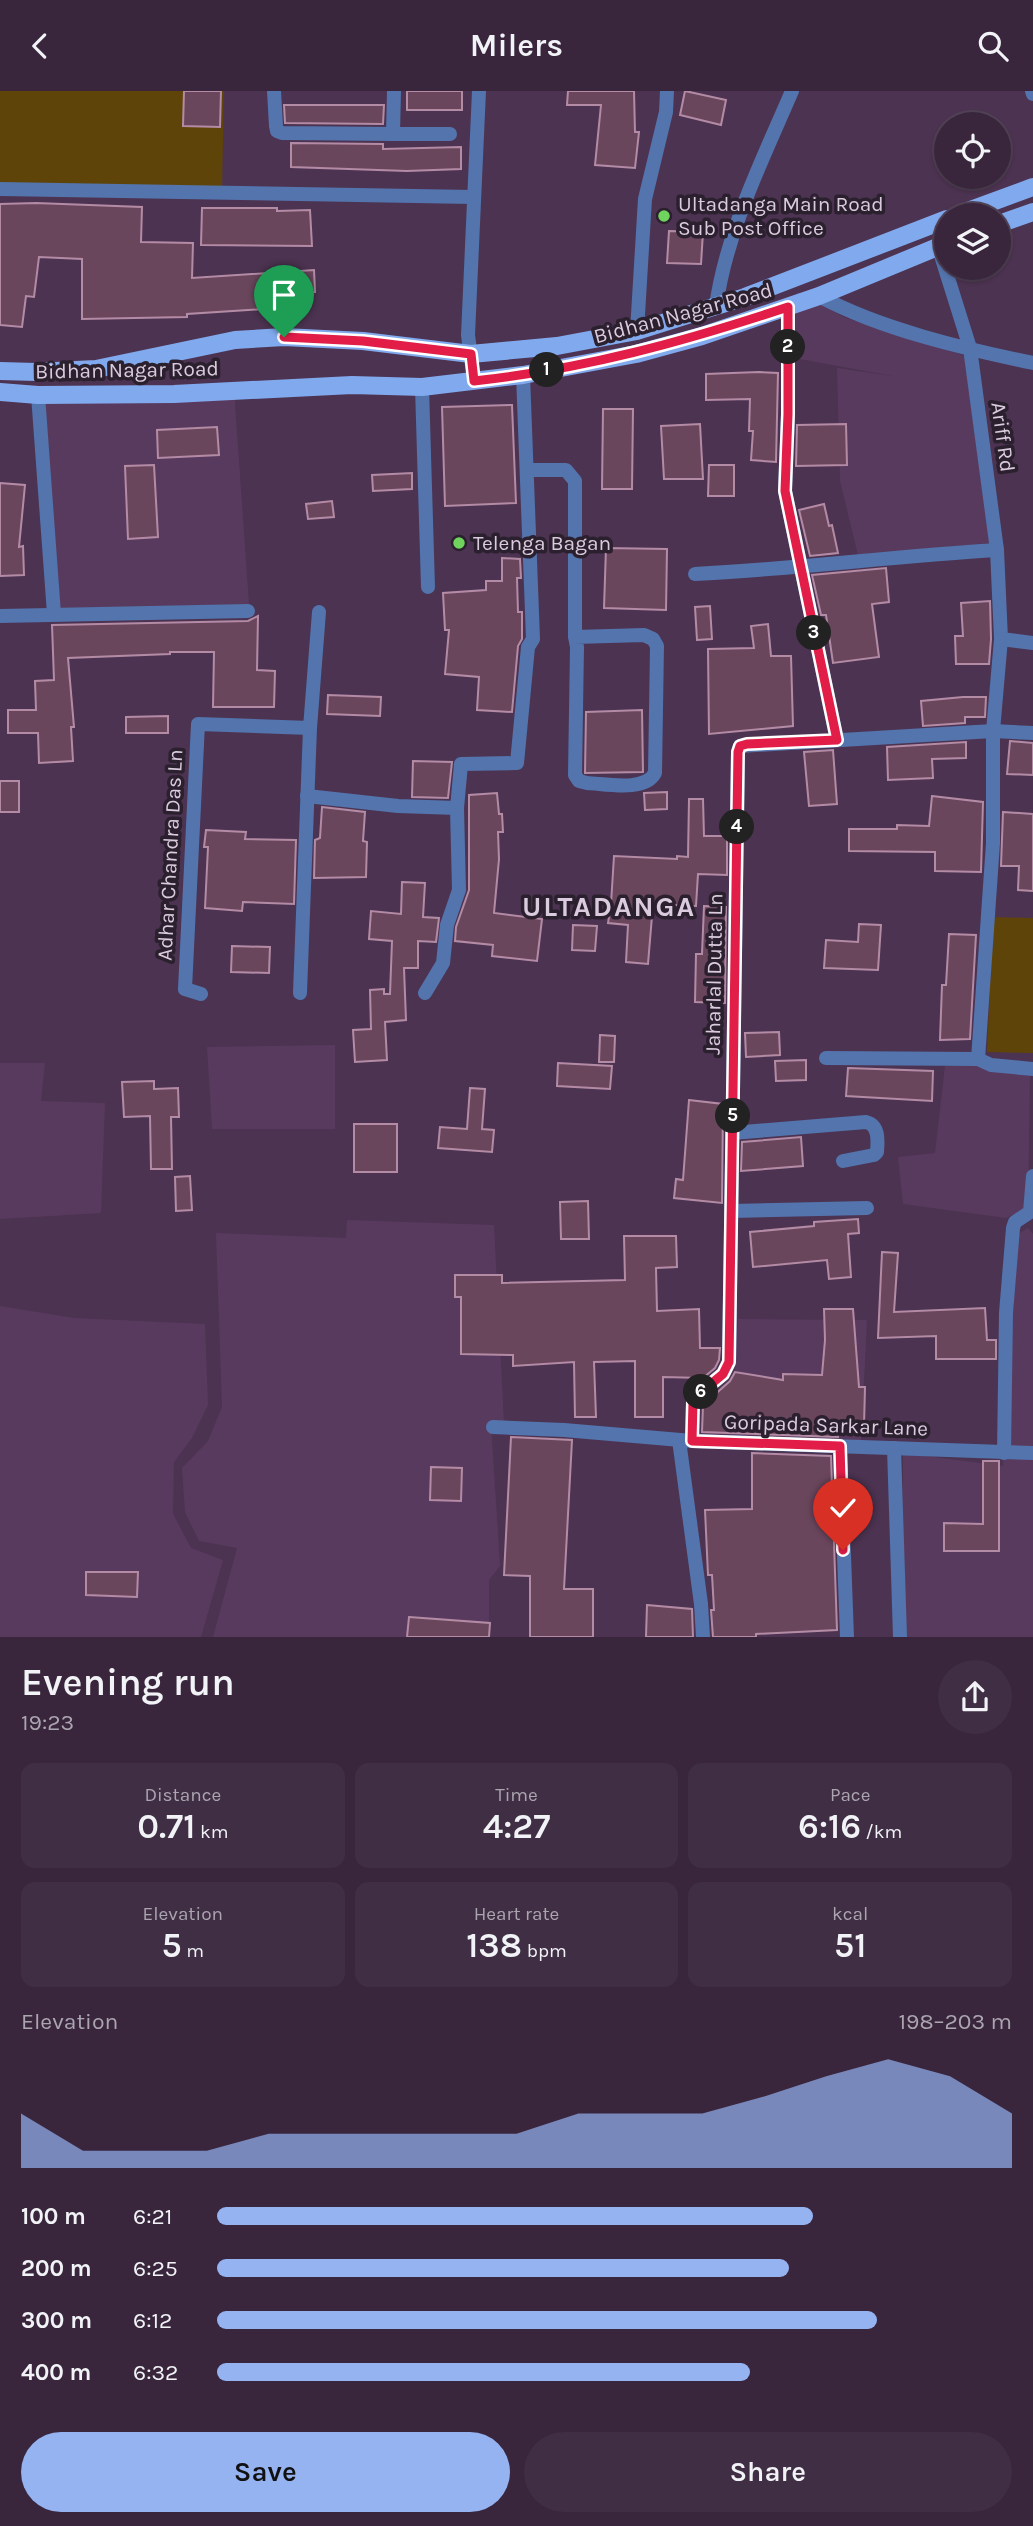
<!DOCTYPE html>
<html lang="en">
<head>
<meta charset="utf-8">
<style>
  :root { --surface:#39263d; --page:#402e44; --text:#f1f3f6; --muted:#aba5b0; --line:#534357; --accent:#95b2f1 }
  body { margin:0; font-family:Karla,sans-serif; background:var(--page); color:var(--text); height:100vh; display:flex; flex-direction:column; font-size:26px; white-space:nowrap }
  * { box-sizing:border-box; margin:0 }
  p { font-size:23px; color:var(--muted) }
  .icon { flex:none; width:38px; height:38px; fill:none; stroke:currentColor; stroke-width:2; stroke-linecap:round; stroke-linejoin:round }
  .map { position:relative; height:1546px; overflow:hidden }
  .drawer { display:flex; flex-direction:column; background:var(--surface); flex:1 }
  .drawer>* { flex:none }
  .controls { position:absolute; left:934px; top:21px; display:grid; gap:14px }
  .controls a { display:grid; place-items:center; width:77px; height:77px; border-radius:50%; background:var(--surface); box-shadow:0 2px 5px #0004,0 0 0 2px var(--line); font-size:35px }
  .pin { position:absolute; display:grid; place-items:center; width:60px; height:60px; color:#fff; margin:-72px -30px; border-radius:50% 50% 50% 0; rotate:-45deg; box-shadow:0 0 7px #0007 }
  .pin .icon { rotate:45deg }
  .km { position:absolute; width:35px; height:35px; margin:-18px; border-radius:50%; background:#222; color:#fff; font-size:19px; line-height:35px; text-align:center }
  .round { display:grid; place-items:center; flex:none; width:74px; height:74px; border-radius:37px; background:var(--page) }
  .overview { display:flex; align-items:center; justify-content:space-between; height:119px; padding:0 21px }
  h1 { font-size:38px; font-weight:600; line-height:52px }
  .figures { display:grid; grid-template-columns:repeat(3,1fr); gap:10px; height:119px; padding:7px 21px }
  .figures div { display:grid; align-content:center; border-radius:14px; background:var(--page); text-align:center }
  .figures b { font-size:35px; font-weight:600 }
  .figures small { font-size:19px; font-weight:400 }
  .figures p { font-size:19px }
  .chart { height:196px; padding:14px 21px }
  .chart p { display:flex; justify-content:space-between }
  .chart svg { width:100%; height:126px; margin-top:7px; fill:var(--accent); opacity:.7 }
  .action { display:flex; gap:14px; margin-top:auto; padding:14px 21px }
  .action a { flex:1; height:80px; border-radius:42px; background:var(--accent); color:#111; font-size:28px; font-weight:600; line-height:80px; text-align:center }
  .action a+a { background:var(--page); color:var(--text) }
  ul { padding:0 21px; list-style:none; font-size:23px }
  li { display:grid; grid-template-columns:112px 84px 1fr; align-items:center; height:52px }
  li i { height:18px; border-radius:9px; background:var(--accent) }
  header { display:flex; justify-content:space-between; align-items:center; height:91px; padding:0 21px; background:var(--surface); font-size:32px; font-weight:600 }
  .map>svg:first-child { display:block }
  .built { fill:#593a5f }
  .green { fill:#5f440a }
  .building { fill:#6a465d; stroke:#b48ba5; stroke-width:2 }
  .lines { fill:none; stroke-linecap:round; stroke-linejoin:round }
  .minor { stroke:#5374ad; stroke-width:14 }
  .tertiary { stroke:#5374ad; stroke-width:14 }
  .primary { stroke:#81aaee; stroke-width:18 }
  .route-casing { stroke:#fff; stroke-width:14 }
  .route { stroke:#e11d48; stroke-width:9 }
  .poi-dot { fill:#70d35e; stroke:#2b202e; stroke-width:2.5 }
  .labels { text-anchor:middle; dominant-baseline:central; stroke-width:7; stroke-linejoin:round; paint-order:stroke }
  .poi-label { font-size:21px; fill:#dbcbde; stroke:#2b202e; text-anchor:start }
  .street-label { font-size:21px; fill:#dbcbde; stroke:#2b202e }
  .district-label { font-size:28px; font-weight:bold; letter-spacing:2px; fill:#dbcbde; stroke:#2b202e }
</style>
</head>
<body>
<header><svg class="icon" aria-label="back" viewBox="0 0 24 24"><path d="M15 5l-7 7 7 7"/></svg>Milers<svg class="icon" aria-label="search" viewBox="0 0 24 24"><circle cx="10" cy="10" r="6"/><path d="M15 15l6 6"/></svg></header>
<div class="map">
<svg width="1033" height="1546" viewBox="0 0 1033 1546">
  <rect width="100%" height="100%" fill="#4c3351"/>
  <!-- built -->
  <g class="built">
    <path d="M797,201L846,227L965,265L990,452L858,464L840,390L837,277L898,286L794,267Z"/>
    <path d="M234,299L249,513L60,518L44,302Z"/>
    <path d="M335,954V1038H212L207,956Z"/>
    <path d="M0,972H45L41,1010L105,1012L101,1122L0,1128Z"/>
    <path d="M980,974L1030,985L1028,1117L1006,1127L903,1113L898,1066L935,1062L945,975Z"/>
    <path d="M347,1129L494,1134L504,1332H491L500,1475L489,1489V1546H213L237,1457L199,1450L185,1421L182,1377L208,1350L222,1316L216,1142L346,1147Z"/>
    <path d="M1028,1137L1033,1143V1546H903V1362L1003,1375L1018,1143Z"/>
    <path d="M0,1215L74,1227L205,1233L208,1314L192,1347L174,1371L173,1423L191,1457L223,1469L201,1546H0Z"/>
    <path d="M738,1228L867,1229L861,1351L702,1346L703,1306L734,1299Z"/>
  </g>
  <!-- green -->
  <g class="green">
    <path d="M0,0H224L222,99L0,93Z"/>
    <path d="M993,826L1033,827V962L987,961Z"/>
  </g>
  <!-- building -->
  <g class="building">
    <path d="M184,0H221L220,36L183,35Z"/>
    <rect x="407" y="0" width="55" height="19"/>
    <path d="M568,0H634L635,41H639L635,77L595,74L601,14H567Z"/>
    <path d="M685,0L726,9L721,34L680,24Z"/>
    <path d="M284,14H384L383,33L285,32Z"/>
    <path d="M291,52L383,53V58L461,56V78L407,80L291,76Z"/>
    <path d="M36,112L142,116L141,151L193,152L192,187L314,179L315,201L278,203L279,217L187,223V226L82,228V168L39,166L34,206L26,205L22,236L0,234V113Z"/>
    <path d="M202,117H277V120L310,119L312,155L201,154Z"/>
    <path d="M669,140L703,141L701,173L667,172Z"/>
    <path d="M759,281L778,282L776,371L751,369L753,340H749L750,308L706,309V283Z"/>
    <path d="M512,314L516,412L445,415L442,316Z"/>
    <path d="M603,318H633L632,398H602Z"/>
    <path d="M700,333L703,388H664L661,335Z"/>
    <path d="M846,333L847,374L796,375L797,334Z"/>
    <path d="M217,336L219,364L158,367L157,339Z"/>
    <path d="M154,374L158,446L128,448L125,375Z"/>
    <path d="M709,374H734V405H708Z"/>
    <path d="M412,382V398L373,400L372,384Z"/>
    <path d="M0,392L25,394L19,456L23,455L24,484L0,485Z"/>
    <path d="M332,410L334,426L308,428L306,413Z"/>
    <path d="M824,413L829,435L832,434L838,462L810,465L799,419Z"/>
    <path d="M606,457L667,458L666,519L604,517Z"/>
    <path d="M502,467L520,468L521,487H517L518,521H522V548L518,555L512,621L477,619L479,586L445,583L449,539H445L443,502L486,499V490H502Z"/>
    <path d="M886,477L889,511L872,513L879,566L833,572L826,524H821L812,484Z"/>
    <path d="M990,510L991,548L989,573H956L955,545H963L961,512Z"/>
    <path d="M710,515L712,548L697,549L695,516Z"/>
    <path d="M258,525L257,579L275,580L274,616H213L214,561H170V563L68,567L74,636H71L73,670L39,672L38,642H8V619H36L35,590L54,589L52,534L248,530Z"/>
    <path d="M768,533L771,565H791L793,635L709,643L708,558L754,557L751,535Z"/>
    <path d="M328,604L381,606L380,625L327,623Z"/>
    <path d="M963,606H986L985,626H965V632L923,635L921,610Z"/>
    <path d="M642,619L643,681L585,682L586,621Z"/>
    <path d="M168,625V642H126V626Z"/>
    <path d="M1010,650L1033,652V684L1007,683Z"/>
    <path d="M966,651V667L932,668L933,687L888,689L887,656Z"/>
    <path d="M833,659L837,713L809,715L804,661Z"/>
    <path d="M413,670L452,671L448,707L412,706Z"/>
    <rect x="0" y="690" width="19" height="31"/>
    <path d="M667,701V718L645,719L644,702Z"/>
    <path d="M497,702L499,723H502L503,741H498L499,768L494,822L542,828L537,870L492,865L493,854L455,850L456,836L469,799V704Z"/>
    <path d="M932,705L983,711L981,781L935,780V761L849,760V738H897V734L929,735Z"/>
    <path d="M689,708H703L704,745H727V784L698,783L696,815L653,813L648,873L626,871L628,834L608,832L611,813L614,765L677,768V765L688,766Z"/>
    <path d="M322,716L365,721L363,750L367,751L366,786L314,787L315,749L320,747Z"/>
    <path d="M1003,721L1033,723V800L1018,799L1019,775H1001Z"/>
    <path d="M206,739L246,741L245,748L296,749L294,813L243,811L242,820L205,817L208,756H204Z"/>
    <path d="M402,791L425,792L423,826L439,827L436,851L418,850V877H404L406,929L385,931L387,969L355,971L353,939L371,938L370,899L384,898V903H390L392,850L369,848L371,820L401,823Z"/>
    <path d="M704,815L726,816L725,912L695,911L696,863H702Z"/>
    <path d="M859,833L881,834L878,879L824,877L826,849L858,851Z"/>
    <path d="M573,834L597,835L595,860L572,859Z"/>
    <path d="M949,843L976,844L970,948L940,949L942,894H946Z"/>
    <path d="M232,855L270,856L269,882L231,881Z"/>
    <path d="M779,941L780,964L746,966L745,942Z"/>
    <path d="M600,944L615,945L614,971H599Z"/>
    <path d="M806,969V989L776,990L775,970Z"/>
    <path d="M558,972L612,975L610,998L557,995Z"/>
    <path d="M848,977L933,980L932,1010L846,1005Z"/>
    <path d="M154,990V998L178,997L179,1026H171L172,1078H151L150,1025L124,1026L122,991Z"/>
    <path d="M470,997L485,998L482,1038L494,1039L492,1061L438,1057L440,1036L467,1038Z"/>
    <path d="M689,1009L723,1013L722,1112L674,1107L676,1088L683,1089Z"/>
    <rect x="354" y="1033" width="43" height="48"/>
    <path d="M801,1046L803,1075L741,1080L742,1051Z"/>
    <path d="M190,1085L192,1119L176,1120L175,1086Z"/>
    <path d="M588,1110L589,1148H561L560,1111Z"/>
    <path d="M858,1128L859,1142L848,1143L851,1186L829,1188L827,1169L753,1176L750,1141L814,1135V1131Z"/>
    <path d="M624,1145H676L677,1176L656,1177L657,1220L699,1218L700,1257H720L719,1269L715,1277L703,1287L663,1286V1326H635V1270L594,1271L596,1326H575L574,1271L513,1275V1264L461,1263V1206H455V1184H502V1192L625,1189Z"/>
    <path d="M882,1161L898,1162L894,1221L985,1217L987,1249H996V1268H936V1245L878,1247Z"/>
    <path d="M824,1218H853L859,1296H865L864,1335L838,1334V1346L702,1341L703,1314L730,1290L735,1281L783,1289V1283L822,1284L825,1249Z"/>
    <path d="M511,1346L572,1349L564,1498H593V1546H530V1485L504,1484Z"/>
    <path d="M752,1362L831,1365L837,1539L756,1543V1546H713L711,1519H714L712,1484H708L705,1419L752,1418Z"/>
    <path d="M983,1370H999V1460H944V1432L983,1433Z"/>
    <path d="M431,1376L462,1377L461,1410L430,1409Z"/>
    <path d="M86,1481H138L137,1506L86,1504Z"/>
    <path d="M647,1514L692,1518L693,1546H646Z"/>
    <path d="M409,1526L490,1532L489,1546H407Z"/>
  </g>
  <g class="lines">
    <!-- minor -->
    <g class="minor">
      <path d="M274,0L276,35L277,40L282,42L393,43L394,0"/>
      <path d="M393,43H450"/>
      <path d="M0,98L473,106"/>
      <path d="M938,155L970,257L997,459L1001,548L993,640V752L978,968"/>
      <path d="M819,205C880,238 965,258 1033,272"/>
      <path d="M716,215C727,139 762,70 792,0"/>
      <path d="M788,216V323L785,400L837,649"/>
      <path d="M637,240L645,108L666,21L667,0"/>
      <path d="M474,290L468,244L479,0"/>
      <path d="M422,296L428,496"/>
      <path d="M38,304L54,523"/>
      <path d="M527,379H566L575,390V546L577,556L575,684L579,690L587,692C607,693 645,701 655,682L657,555L653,548L644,544L575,546"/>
      <path d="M695,483C796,478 896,465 997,459"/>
      <path d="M0,525L248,520"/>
      <path d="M1001,548L1033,552"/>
      <path d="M307,705L398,715L457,717"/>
      <path d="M300,902L310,637"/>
      <path d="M425,902L443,872L447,834L459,799L457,717L461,673L517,672L528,556L533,548L523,284"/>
      <path d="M201,903L185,898L198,633L310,637L319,521"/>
      <path d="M826,967L978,968L991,974L1033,978"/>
      <path d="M732,1042L866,1031C879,1034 878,1049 877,1061L874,1064L843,1070"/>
      <path d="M732,1120L867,1117"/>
      <path d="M493,1336L564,1339L692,1350L1033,1362"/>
      <path d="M679,1349L701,1513L703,1546"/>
      <path d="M692,1350L693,1311L699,1303L723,1283L729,1271L738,661L740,655L993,640L1033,642"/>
      <path d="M840,1355L847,1546"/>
      <path d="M894,1357L900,1546"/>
      <path d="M1004,1362L1006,1222L1013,1137L1015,1131L1030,1121L1033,1085"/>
    </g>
    <!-- tertiary -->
    <path class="tertiary" d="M1032,0L1033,3"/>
    <!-- primary -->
    <g class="primary">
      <path d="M957,124L1033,96"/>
      <path d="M999,133L1033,121"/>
      <path d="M0,280L36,281L96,278L235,249L284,246L363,250L471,263L557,255L637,240L745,206L947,128"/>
      <path d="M0,301L38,304L174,303L352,294L422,296L523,284L636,263L702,245L819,205L947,152"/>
    </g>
  </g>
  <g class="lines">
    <defs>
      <path id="route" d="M284,246L363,250L471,263L474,290C584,278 683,251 788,216V323L785,400L837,649L747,653L740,655L738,661L729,1271L723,1283L699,1303L693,1311L692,1350L840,1355L843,1459"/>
    </defs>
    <!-- route casing -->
    <use href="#route" class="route-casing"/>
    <!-- route -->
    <use href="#route" class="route"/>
  </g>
  <!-- markers -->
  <g class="poi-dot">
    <circle cx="664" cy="125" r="7"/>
    <circle cx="459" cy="452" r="7"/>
  </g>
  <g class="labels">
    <!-- poi labels -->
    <g class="poi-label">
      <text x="678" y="113">Ultadanga Main Road<tspan x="678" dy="24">Sub Post Office</tspan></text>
      <text x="473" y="452">Telenga Bagan</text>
    </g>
    <!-- street labels -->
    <g class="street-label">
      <text transform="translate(683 222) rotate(-15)">Bidhan Nagar Road</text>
      <text transform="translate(127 279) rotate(-1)">Bidhan Nagar Road</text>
      <text transform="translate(1003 346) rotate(82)">Ariff Rd</text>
      <text transform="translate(170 764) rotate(-87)">Adhar Chandra Das Ln</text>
      <text transform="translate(714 883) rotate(-89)">Jaharlal Dutta Ln</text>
      <text transform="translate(826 1334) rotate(2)">Goripada Sarkar Lane</text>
    </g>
    <!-- district labels -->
    <g class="district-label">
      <text x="609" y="815">ULTADANGA</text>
    </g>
  </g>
</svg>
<div class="controls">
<a><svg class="icon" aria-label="locate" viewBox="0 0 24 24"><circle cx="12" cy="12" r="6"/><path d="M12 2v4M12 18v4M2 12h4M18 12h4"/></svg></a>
<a><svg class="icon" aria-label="layers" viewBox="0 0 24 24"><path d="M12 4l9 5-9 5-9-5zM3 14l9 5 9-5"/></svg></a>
</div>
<div class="pin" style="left:284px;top:246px;background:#1e9e55"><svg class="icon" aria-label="arrive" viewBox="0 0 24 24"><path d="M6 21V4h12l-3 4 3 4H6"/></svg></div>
<div class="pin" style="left:843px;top:1459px;background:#d93025"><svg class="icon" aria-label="check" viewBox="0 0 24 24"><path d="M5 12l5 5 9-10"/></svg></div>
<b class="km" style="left:547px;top:279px">1</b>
<b class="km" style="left:788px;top:256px">2</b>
<b class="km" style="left:814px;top:542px">3</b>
<b class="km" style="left:737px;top:736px">4</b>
<b class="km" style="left:733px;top:1025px">5</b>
<b class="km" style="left:701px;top:1301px">6</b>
</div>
<section class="drawer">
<div class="overview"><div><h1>Evening run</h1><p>19:23</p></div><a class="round"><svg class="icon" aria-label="share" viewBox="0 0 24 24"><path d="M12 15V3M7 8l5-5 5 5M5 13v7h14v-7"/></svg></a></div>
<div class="figures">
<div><p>Distance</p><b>0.71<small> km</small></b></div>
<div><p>Time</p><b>4:27</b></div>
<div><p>Pace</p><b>6:16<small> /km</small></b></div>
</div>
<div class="figures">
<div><p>Elevation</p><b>5<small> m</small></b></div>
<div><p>Heart rate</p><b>138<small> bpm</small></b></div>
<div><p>kcal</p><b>51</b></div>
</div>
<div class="chart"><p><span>Elevation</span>198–203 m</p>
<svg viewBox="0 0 160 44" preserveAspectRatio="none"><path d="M0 44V25L10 38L20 38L30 38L40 32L50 32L60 32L70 32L80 32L90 25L100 25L110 25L120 19L130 12L140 6L150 12L160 25V44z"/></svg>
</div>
<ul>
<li><b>100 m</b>6:21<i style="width:75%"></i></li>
<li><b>200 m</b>6:25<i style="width:72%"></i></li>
<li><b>300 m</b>6:12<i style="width:83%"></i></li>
<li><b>400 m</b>6:32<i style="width:67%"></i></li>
</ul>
<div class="action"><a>Save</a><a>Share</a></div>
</section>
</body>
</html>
